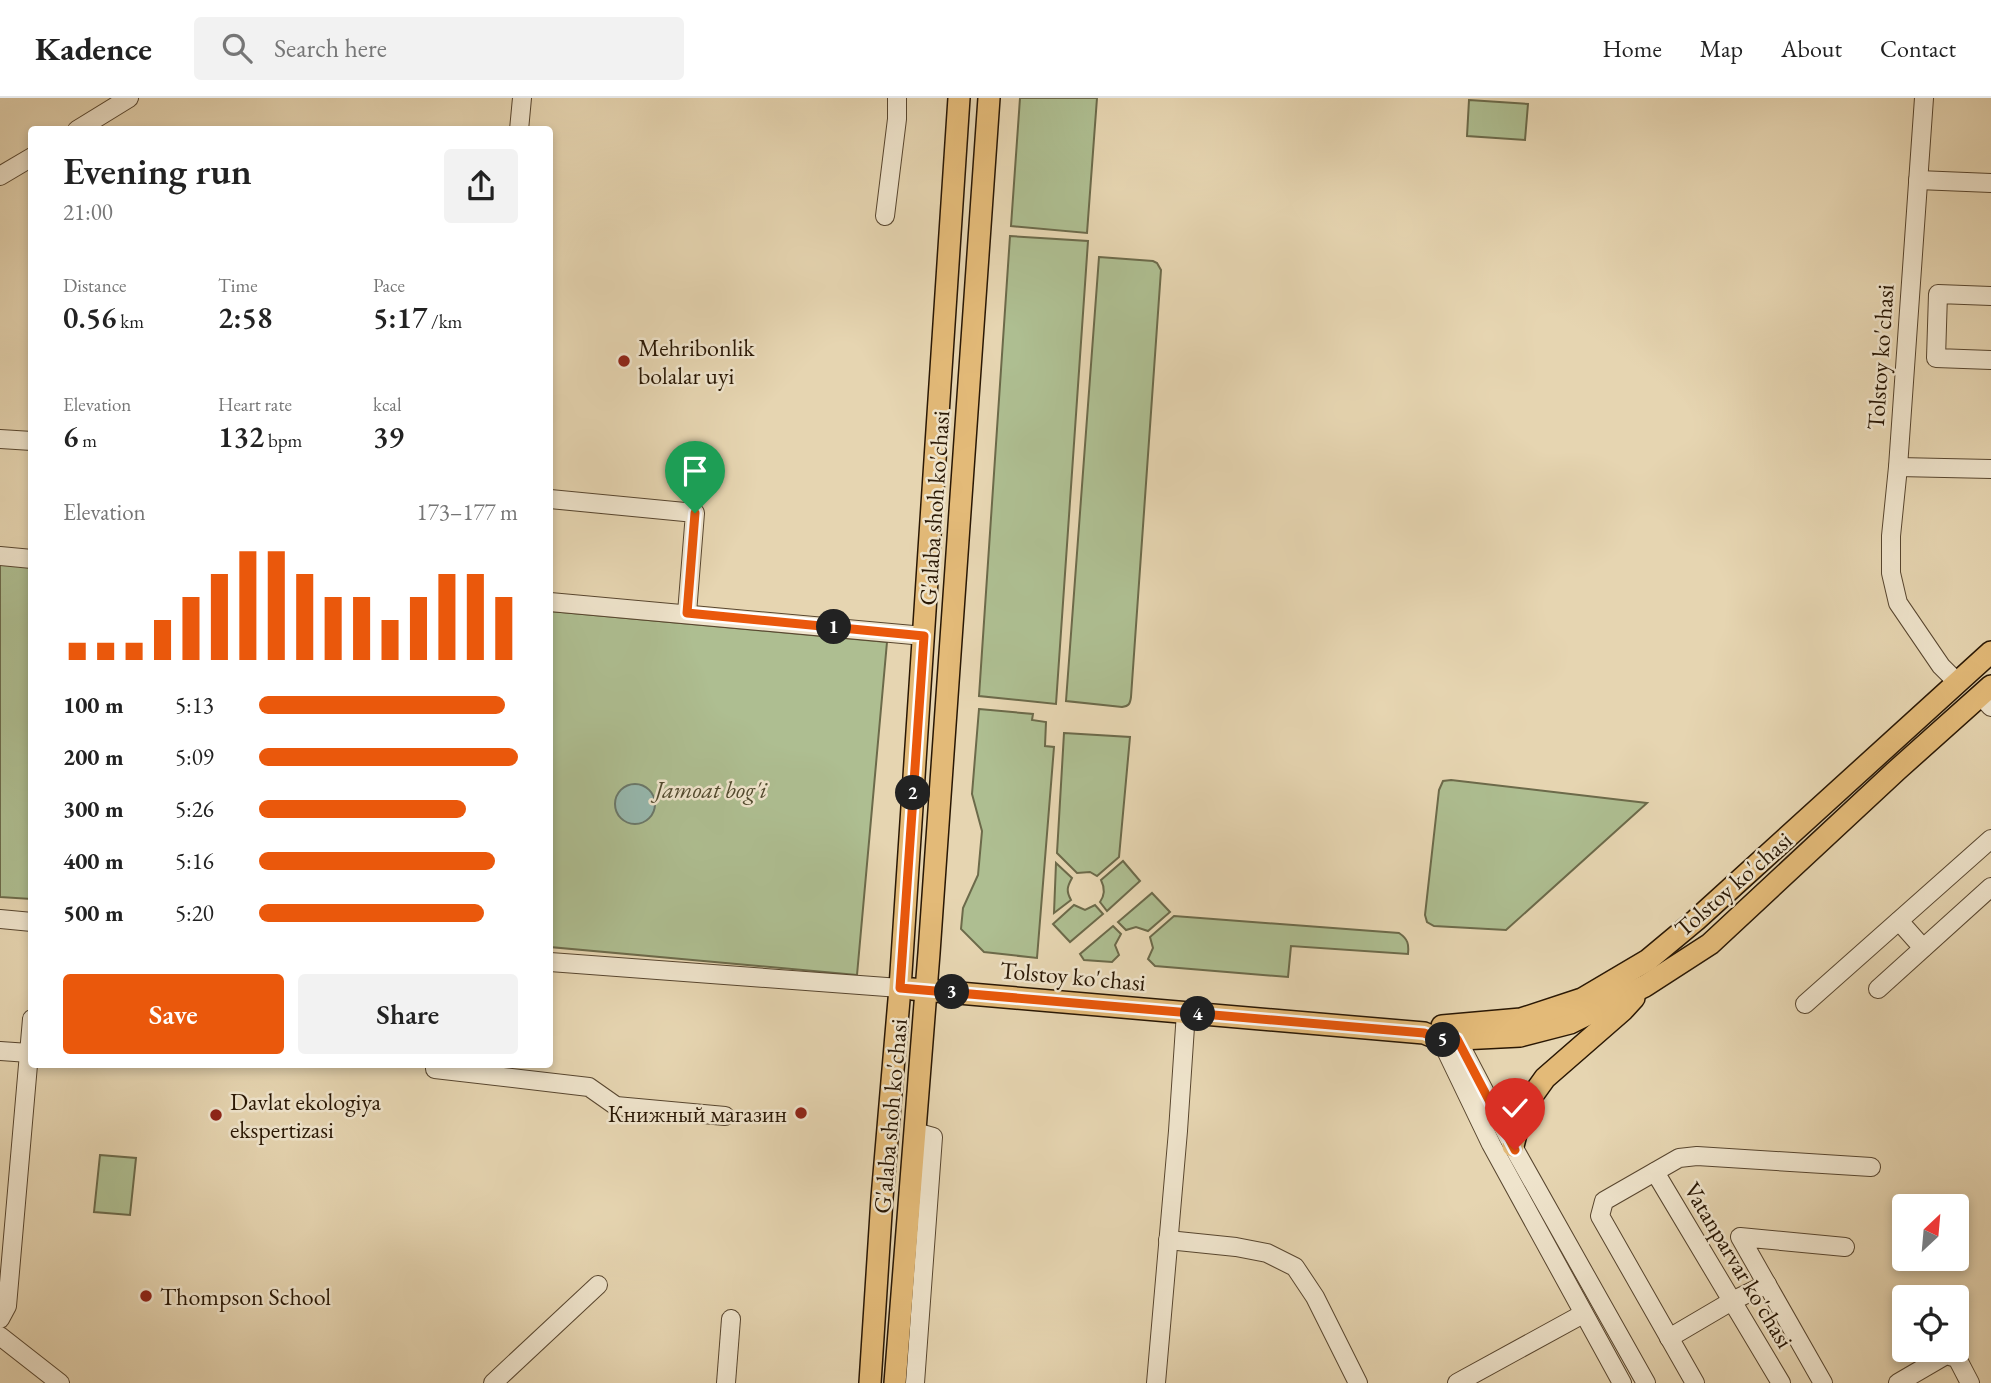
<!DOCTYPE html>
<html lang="en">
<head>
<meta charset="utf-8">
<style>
  :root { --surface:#fff; --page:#f2f2f2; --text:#222; --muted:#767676; --line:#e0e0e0; --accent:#ea580c }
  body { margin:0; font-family:"EB Garamond",serif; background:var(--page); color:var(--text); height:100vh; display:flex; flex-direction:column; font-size:26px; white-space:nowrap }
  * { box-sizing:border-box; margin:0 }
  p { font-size:23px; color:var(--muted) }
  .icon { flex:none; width:38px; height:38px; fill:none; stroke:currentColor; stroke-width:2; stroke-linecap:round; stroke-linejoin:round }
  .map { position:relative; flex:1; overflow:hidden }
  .drawer { position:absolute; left:28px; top:28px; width:525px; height:942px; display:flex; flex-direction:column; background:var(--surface); border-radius:7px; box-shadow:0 4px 10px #0003 }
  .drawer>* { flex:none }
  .needle { width:46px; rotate:26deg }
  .tools { position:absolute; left:1892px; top:1096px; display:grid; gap:14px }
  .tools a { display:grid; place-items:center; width:77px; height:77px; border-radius:7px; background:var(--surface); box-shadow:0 4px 10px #0003; font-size:35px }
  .pin { position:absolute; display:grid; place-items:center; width:60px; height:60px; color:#fff; margin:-72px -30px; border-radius:50% 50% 50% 0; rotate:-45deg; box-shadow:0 0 7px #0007 }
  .pin .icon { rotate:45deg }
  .km { position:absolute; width:35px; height:35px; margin:-18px; border-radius:50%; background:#222; color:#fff; font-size:19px; line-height:35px; text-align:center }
  .round { display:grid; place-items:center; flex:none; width:74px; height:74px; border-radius:7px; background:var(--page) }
  .summary { display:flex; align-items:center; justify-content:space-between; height:119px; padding:0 35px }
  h1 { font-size:38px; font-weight:600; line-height:52px }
  .stats { display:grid; grid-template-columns:repeat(3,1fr); gap:10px; height:119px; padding:7px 35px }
  .stats div { display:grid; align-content:center }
  .stats b { font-size:30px; font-weight:600 }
  .stats small { font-size:19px; font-weight:400 }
  .stats p { font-size:19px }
  .chart { height:196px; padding:14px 35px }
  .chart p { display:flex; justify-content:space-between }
  .chart svg { width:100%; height:126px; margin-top:7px; stroke:var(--accent); stroke-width:6 }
  .action { display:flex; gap:14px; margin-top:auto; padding:14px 35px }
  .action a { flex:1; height:80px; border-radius:7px; background:var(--accent); color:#fff; font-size:28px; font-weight:600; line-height:80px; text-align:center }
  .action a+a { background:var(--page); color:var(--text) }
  ul { padding:0 35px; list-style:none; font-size:23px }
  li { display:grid; grid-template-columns:112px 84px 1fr; align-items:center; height:52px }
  li i { height:18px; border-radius:9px; background:var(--accent) }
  header { display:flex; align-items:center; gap:42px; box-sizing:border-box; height:98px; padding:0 35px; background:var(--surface); border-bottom:2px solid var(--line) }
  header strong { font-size:33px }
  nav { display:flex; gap:38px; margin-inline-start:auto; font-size:24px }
  .search { width:490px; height:63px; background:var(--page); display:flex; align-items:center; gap:18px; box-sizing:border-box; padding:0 24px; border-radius:7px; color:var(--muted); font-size:26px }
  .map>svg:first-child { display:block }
  .green { fill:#aebe91; stroke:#6c6a4a; stroke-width:2 }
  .water { fill:#96b8ae; stroke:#6a786a; stroke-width:2 }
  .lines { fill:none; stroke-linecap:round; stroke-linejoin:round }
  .minor-casing { stroke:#58462f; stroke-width:20 }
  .major-casing { stroke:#291704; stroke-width:24 }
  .minor { stroke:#efe4cc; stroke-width:18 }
  .major { stroke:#e3ba78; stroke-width:21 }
  .route-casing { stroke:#fff; stroke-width:14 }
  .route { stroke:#ea580c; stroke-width:9 }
  .poi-dot { fill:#8f2418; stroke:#efe4cc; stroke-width:2.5 }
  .labels { text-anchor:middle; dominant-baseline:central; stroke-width:5; stroke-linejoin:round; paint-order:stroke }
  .poi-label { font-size:24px; fill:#291704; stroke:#efe4cc; text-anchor:start }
  .street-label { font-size:24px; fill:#291704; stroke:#efe4cc }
  .park-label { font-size:24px; font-style:italic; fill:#51492e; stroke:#efe4cc }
</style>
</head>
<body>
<header>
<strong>Kadence</strong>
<div class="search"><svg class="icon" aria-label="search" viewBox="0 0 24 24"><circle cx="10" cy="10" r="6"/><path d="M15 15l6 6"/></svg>Search here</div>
<nav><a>Home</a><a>Map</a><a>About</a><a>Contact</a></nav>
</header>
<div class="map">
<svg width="1991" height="1285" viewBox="0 0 1991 1285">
  <rect width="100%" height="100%" fill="#e6d5b1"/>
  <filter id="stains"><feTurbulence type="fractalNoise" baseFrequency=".00286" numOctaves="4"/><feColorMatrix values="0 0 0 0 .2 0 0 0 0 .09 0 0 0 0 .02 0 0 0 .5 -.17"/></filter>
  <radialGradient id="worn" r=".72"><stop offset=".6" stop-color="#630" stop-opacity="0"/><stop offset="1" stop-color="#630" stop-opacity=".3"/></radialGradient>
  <!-- green -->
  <g class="green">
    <path d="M1020,0H1097L1087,135L1011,128Z"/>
    <path d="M1469,2L1528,6L1525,42L1467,38Z"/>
    <path d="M1010,138L1088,143L1056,606L979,598Z"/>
    <path d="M1099,159L1153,163L1157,165L1161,172L1131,599C1130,606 1129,608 1122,609L1066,603Z"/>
    <path d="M0,463L31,466V801L0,799Z"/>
    <path d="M550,513L887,544L857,877L550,849Z"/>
    <path d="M979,611L1033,616L1032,622L1046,624L1045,648L1054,649L1037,860L984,854L961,831L963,810L978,777L982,733L972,696Z"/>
    <path d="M1064,635L1130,639L1119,759L1097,778L1090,774L1077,775L1057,755Z"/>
    <path d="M1451,682L1647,705L1506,832L1434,828L1427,824L1425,817L1439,692L1443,683Z"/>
    <path d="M1123,763L1140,783L1107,813L1100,804C1105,797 1105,790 1101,782Z"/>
    <path d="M1056,765L1072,780C1067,789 1066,793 1071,802L1054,815Z"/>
    <path d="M1152,795L1170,814L1148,833L1136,829L1126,832L1118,824Z"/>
    <path d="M1074,807L1085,812L1095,807L1103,816L1070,844L1053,826Z"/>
    <path d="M1174,818L1399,835C1408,841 1409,846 1408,856L1291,848L1288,879L1155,868L1148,861L1153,850L1150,839Z"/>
    <path d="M1113,828L1121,836L1115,847L1119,857L1112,864L1084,862L1080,856Z"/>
    <path d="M100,1057L136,1060L130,1117L94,1114Z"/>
  </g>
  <!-- water -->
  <circle class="water" cx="635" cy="706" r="20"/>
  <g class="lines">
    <defs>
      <g id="minor">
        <path d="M1924,0L1898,369L1891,438V475L1898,505L1941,568L1957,584"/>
        <path d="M77,32L129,0"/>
        <path d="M519,32L522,0"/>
        <path d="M0,78L32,59"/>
        <path d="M1918,82L1991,85"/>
        <path d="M885,118L897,21V0"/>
        <path d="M1991,198L1938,196L1936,260L1991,262"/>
        <path d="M0,341L32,343"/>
        <path d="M1898,369L1991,371"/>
        <path d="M550,401L695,415L687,515"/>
        <path d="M0,458L32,461"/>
        <path d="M550,504L924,538"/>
        <path d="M1980,597L1991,609"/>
        <path d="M0,821L32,824"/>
        <path d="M1899,823L1923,850"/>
        <path d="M550,864L900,890"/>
        <path d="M1878,891L1991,789"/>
        <path d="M1805,906L1991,741"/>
        <path d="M1456,931L1457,941L1515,1052L1646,1285"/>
        <path d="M1440,932L1441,942L1491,1046L1622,1285"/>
        <path d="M0,953L29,955"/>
        <path d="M435,966V971L589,989L616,1008L725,1018"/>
        <path d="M915,1034L933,1039L915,1285"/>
        <path d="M1655,1074L1781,1285"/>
        <path d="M1168,1142L1236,1149L1267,1155L1295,1169L1315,1199L1358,1285"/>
        <path d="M0,1221L7,1208L32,921"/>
        <path d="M0,1238L60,1285"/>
        <path d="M1669,1240L1732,1203L1767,1186"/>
        <path d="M493,1285L598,1187"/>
        <path d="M726,1285L731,1221"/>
        <path d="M1156,1285L1178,1033L1186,914"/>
        <path d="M1457,1285L1583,1216"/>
        <path d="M1695,1285L1600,1118L1604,1103L1679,1060L1697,1058L1871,1069"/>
        <path d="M1823,1285L1740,1139L1845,1149"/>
        <path d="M1898,1285L1946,1257L1957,1260L1970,1285"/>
      </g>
      <g id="major">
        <path d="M912,891L1424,935L1441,942L1520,938L1570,925L1645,888L1710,846L1897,672L1991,588"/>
        <path d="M1442,928L1521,921L1582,901L1648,862L1696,822L1991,554"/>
        <path d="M1513,1048L1522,1012L1545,980L1623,912L1634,900"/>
        <path d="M870,1285L882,1100L900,890L959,0"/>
        <path d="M895,1285L929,855L989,0"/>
      </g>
    </defs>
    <!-- minor casing -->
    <use href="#minor" class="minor-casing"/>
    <!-- major casing -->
    <use href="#major" class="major-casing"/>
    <!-- minor -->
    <use href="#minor" class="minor"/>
    <!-- major -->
    <use href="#major" class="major"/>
  </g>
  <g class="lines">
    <defs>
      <path id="route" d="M695,415L687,515L924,538L900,890L1424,935L1441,942L1457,941L1515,1052"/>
    </defs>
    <!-- route casing -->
    <use href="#route" class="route-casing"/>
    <!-- route -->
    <use href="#route" class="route"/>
  </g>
  <!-- markers -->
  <g class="poi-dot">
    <circle cx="624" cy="263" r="7"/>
    <circle cx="801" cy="1015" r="7"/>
    <circle cx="216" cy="1017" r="7"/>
    <circle cx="146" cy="1198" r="7"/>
  </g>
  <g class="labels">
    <!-- poi labels -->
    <g class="poi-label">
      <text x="638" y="249">Mehribonlik<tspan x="638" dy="28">bolalar uyi</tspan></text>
      <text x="230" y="1003">Davlat ekologiya<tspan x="230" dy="28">ekspertizasi</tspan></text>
      <text x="787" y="1015" text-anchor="end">Книжный магазин</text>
      <text x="160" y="1198">Thompson School</text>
    </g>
    <!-- street labels -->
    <g class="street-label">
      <text transform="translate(1880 259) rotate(-86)">Tolstoy ko'chasi</text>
      <text transform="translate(934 410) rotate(-86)">G'alaba shoh ko'chasi</text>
      <text transform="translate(1733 786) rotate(-41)">Tolstoy ko'chasi</text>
      <text transform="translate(1073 878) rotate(5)">Tolstoy ko'chasi</text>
      <text transform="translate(890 1018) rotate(-85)">G'alaba shoh ko'chasi</text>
      <text transform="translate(1739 1167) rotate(59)">Vatanparvar ko'chasi</text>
    </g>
    <!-- park labels -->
    <g class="park-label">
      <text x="711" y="691">Jamoat bog'i</text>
    </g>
  </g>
  <rect width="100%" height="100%" filter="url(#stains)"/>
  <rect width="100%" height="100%" fill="url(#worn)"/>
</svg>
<div class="tools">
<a><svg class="needle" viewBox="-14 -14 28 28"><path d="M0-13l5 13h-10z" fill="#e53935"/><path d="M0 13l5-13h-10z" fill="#767676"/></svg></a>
<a><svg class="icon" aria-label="locate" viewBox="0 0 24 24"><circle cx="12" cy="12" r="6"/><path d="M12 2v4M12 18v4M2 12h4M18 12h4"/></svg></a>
</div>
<div class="pin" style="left:695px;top:415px;background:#1e9e55"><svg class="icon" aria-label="arrive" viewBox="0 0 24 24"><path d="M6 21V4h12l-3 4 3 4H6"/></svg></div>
<div class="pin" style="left:1515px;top:1052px;background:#d93025"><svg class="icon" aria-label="check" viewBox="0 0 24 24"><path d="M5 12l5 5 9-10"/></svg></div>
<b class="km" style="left:834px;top:529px">1</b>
<b class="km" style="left:913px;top:695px">2</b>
<b class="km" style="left:952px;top:894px">3</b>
<b class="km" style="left:1198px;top:916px">4</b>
<b class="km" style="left:1443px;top:942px">5</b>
<section class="drawer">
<div class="summary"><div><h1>Evening run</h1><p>21:00</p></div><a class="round"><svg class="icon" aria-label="share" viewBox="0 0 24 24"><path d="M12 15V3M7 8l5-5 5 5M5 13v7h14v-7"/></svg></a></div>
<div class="stats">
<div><p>Distance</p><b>0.56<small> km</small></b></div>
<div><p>Time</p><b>2:58</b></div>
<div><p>Pace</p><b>5:17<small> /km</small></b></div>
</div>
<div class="stats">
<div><p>Elevation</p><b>6<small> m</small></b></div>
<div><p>Heart rate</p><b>132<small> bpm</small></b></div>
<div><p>kcal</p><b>39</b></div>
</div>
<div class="chart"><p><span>Elevation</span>173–177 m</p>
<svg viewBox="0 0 160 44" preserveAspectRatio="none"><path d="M5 44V38M15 44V38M25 44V38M35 44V30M45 44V22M55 44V14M65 44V6M75 44V6M85 44V14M95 44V22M105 44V22M115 44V30M125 44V22M135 44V14M145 44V14M155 44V22"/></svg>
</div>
<ul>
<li><b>100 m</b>5:13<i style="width:95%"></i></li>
<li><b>200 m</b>5:09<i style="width:100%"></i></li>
<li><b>300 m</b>5:26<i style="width:80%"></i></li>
<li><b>400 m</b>5:16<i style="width:91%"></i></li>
<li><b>500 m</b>5:20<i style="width:87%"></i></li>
</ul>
<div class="action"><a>Save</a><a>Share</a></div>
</section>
</div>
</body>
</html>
